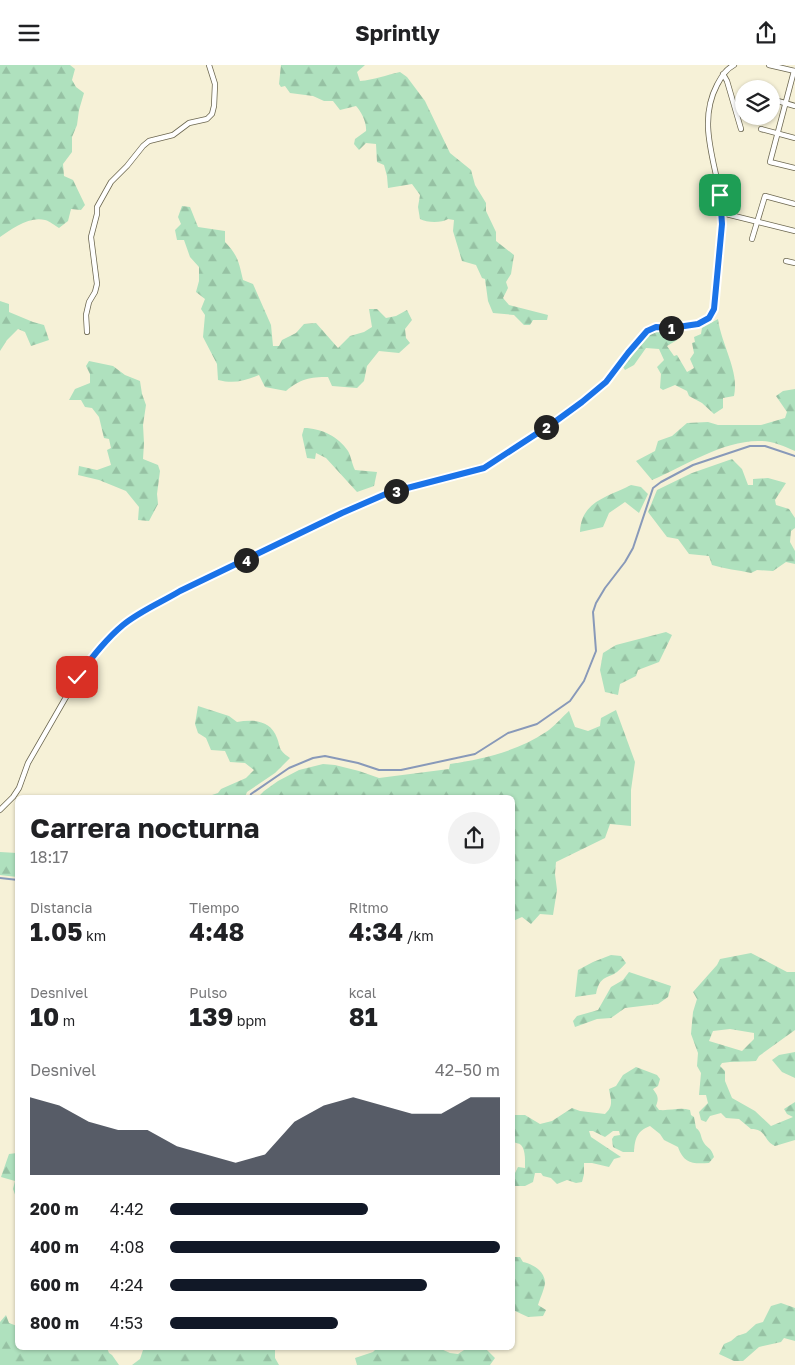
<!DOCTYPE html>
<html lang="es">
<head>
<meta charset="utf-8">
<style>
  :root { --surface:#fff; --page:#f2f2f2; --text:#202124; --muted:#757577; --accent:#111827 }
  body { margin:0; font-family:"Golos Text",sans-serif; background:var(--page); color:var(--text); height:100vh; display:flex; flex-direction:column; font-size:19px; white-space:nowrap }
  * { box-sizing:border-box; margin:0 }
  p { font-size:16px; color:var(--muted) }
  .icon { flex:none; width:28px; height:28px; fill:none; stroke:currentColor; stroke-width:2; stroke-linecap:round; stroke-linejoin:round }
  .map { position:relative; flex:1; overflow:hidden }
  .details { position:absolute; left:15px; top:730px; width:500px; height:555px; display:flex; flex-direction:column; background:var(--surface); border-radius:8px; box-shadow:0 1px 4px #0004 }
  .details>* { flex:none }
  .buttons { position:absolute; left:735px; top:15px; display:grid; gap:10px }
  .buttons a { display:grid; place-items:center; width:45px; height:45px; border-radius:50%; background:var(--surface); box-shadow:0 1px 4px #0004; font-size:25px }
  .pin { position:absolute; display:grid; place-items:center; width:42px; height:42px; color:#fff; margin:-21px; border-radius:10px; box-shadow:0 2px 8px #0006 }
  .km { position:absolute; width:25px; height:25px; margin:-12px; border-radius:50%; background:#222; color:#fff; font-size:14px; line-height:25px; text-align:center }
  .round { display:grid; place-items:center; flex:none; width:52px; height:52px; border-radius:26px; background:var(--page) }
  .overview { display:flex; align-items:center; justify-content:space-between; height:85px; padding:0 15px }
  h1 { font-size:28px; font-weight:700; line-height:38px }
  .figures { display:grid; grid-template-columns:repeat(3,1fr); gap:8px; height:85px; padding:5px 15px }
  .figures div { display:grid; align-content:center }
  .figures b { font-size:25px; font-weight:700 }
  .figures small { font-size:14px; font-weight:400 }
  .figures p { font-size:14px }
  .chart { height:140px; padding:10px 15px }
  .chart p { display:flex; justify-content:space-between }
  .chart svg { width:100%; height:90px; margin-top:5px; fill:var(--accent); opacity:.7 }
  ul { padding:0 15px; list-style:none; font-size:16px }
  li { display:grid; grid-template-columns:80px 60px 1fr; align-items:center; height:38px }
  li i { height:12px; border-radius:6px; background:var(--accent) }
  header { display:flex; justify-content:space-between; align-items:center; height:65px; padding:0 15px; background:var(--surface); font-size:22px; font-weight:700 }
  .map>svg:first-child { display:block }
  .forest { fill:url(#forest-firs); fill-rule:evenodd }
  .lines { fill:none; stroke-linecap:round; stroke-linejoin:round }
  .stream { stroke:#8899b9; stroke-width:2 }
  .minor-casing { stroke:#6b664f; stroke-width:6 }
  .minor { stroke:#fff; stroke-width:4.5 }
  .route-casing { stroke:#fff; stroke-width:10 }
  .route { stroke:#1a73e8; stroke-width:6 }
</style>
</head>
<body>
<header><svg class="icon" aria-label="menu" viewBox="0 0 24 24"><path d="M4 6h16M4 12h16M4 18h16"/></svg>Sprintly<svg class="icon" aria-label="share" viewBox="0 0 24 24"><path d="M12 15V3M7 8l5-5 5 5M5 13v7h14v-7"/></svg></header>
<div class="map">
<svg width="795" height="1300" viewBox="0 0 795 1300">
  <defs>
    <pattern id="forest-firs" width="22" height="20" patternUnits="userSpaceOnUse" patternTransform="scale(1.25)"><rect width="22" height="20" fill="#afe1be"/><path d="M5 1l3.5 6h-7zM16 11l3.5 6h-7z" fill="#96c1a3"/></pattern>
  </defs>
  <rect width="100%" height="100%" fill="#f6f1d7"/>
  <!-- forest -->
  <g class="forest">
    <path d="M0,0H70L75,4L72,15L76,22L84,28L79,45L77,60L72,72V87L63,99L64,111L73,115L85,140L81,145L71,144L68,156L59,163C55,161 50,156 45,155C29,151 12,164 0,172Z"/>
    <path d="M281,0H365L357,7L360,16C374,15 386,10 400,7L407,12L425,36L450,88L471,105L475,120L486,138V146L496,167V176L514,190L511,209L506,217L508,223L503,233L509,240L548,250L547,255H533L530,260H524L514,250L493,248L488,236L485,214L482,213L476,200L462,196L453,166L454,155L448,154C442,158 427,158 420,154L418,142L420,130L412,119L388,123L387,111L384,100L377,97L376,79L366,78L359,85L354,79L355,74L366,66C367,58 361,46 356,41L340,45L333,36H324L313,31L290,28L285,21L281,22L279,19Z"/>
    <path d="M182,141L190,142L198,162L225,166V177C238,190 239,198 243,215L253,219L271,260L273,281H279L282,275L296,268L304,259L316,258L338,283L350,271L364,267L372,262L369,244H377L386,253L396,251L407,245L412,255L405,264L406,273L410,278L399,288L379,286L367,301L364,316L357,323L332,321L328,312C310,312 300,314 286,326L265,322L259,310C244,316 234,319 218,315L217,299L203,272L205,250L201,244L205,234L196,227L199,216V202L190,192L184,175H177L175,165L181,159L178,152Z"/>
    <path d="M0,236L9,239V247L33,257L44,260L49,275L31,281L25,267L18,264L7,275L0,286Z"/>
    <path d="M718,254C721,279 740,307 734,331L723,333V343L714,349L702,338L689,331L687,326L675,320L663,325L660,323L661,309L657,302L664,295L659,284L646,283L634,300L625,305L623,302L651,268L660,264L674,266L677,275L667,281L674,291L677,290L687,307L694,303L690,294L694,288L692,278L695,277L694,272L701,269L702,263Z"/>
    <path d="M89,296L113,301L125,310L140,316L142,329L146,340L143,360L144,378L143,394L158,400L160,406L157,429L158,439L149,456L138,455L139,442L126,426L99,415L78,410L79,401L97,405L111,400L107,385L111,383L109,374L104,373L99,352L92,343L85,342L81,335H69L75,324L90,318V309L86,301Z"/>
    <path d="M795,324V386C786,382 772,376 762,376C725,374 685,401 652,415L636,396L655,386L658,376L672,371L687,358L708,357L718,360H761L785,353L787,347L776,331L783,326Z"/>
    <path d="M304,363C321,363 339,372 348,386C351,391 352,399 355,405L377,407L374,421L357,427L326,393L316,388L315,394L307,393L302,370Z"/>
    <path d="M732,394L742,404L748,420H753V414L768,413L786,418L775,435L776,440L789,444L795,453V463L791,466L790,477L795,486V499L786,497L773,506L757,505L751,508C738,505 725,504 712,500L709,491L689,489L678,474L667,472L648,447L657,425L692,408Z"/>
    <path d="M631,420L641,422L648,429L639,448L625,437L609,448L603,462L580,467C581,436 608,432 631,420Z"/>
    <path d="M666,567L672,570L659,597L638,605L636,611L620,619L618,630L605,627L600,605L603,588L616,580Z"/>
    <path d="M198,641L229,651L237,657C253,654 271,655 277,673C279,677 279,682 281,685C283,688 287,691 290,693L275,708L247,727L245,732H206L218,728L221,724L246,713L254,705L245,698L230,697L225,686L211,685L206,673L198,668L195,659Z"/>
    <path d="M616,645L635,697L631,725V761L610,759L605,773L556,797L555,809L557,825L553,850L540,849L531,859L522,852L513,856L512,732H258L264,726L278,716L299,705L323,699L335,700L359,706L379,713L449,704L450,699C483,694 518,686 546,667C554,662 561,653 569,646L575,662L588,666L600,661L601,653Z"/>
    <path d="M0,787L17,788V812L0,810Z"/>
    <path d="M751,888L787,907H795V965L759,991L756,996C745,997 732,996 722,998L720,1001L725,1006V1016L732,1033L755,1046L771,1061L793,1052L787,1049L784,1044L795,1037V1075L775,1081C763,1076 767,1064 751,1064L739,1054L726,1053L721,1048L710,1051L706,1057L701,1055L699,1047L708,1038L706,1030H699L701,1008L697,1001L698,988L691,969L693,947L697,934L693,927L717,900L720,894ZM730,964L754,968V974L742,986L709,976L713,966Z"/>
    <path d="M611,890L621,891L626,898C622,902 618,907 614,909C602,914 599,915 596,929L575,932L578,905L593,897Z"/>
    <path d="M629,907L671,921L668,932L658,939L625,943L611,953L597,954L575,962L573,956L577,951L598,945L611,922L623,915Z"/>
    <path d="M795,987V1013L782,1007L772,995L779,990Z"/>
    <path d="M636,1002L657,1010L660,1014L658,1021L653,1024C658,1031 659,1033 656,1041L659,1045C670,1046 680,1042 690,1045L691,1050L694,1052L696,1063C702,1067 700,1072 704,1078C708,1084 711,1082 714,1092L709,1098C693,1099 684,1099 678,1082L664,1075L660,1069L650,1061C637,1066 635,1073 634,1087H623L613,1082L612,1074L614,1071L620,1070L619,1066H613L605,1072L593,1066H589L591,1072L621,1092L614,1094L609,1102L592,1098H584V1109L582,1117L576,1118L567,1115L557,1119L551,1113L543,1111L541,1108H535L533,1117L525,1121H513V1112L518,1102L525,1103C525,1098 526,1085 521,1080C519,1078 515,1078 513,1077V1050H525L540,1059L552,1056L572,1043L580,1046L605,1049C614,1041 611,1035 609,1024L616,1021L623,1010Z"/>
    <path d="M17,1088H18L17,1135L13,1124L15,1116L1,1112L9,1089Z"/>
    <path d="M513,1192H520L523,1197C532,1199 544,1205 545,1217C545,1223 540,1233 538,1240L546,1245L543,1251L528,1252L513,1245Z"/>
    <path d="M781,1238L795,1243V1276L784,1273L781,1277L759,1282L743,1296H734L719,1289L724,1279L731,1276L737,1271L746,1268L756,1259L763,1257L771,1241Z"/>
    <path d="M6,1250L9,1258L17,1261L18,1282L107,1283L109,1288L112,1290L119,1300H0V1257Z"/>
    <path d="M144,1282L275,1283V1293L279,1300H132L140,1294Z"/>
    <path d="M377,1283H439L450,1288L458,1289L467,1283L477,1285L486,1284L495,1293L490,1300H357L355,1293L373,1287Z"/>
  </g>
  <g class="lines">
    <!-- stream -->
    <g class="stream">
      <path d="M250,732L251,729L289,703L313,693L325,691L358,698L379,705H401L475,689L508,668L537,659L570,636L584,616L596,586L593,547L596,538L605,523L625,497L633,483L653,423L661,417L693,400L750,381H765L795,391"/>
      <path d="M0,813L18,815"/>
    </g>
    <defs>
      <g id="minor">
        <path d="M769,0L795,6"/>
        <path d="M794,6L770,97L795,103"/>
        <path d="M723,9L727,16L741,64"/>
        <path d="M771,34L795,41"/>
        <path d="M761,64L795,73"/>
        <path d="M722,148L795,166"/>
        <path d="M752,174L765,131L795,139"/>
        <path d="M786,196L795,198"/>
        <path d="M87,267L86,250L89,237L95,227L97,219L91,172L97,149V142L111,117L127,101L143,81L149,76L173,70L189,58L207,54L212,49L214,41L215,19L209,0"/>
        <path d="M0,745L13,732L19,723L28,698L77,613L105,577L125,559L180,526L342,448L388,428L484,403L556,357L583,337L606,317L628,287L647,266L656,263H671L698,259L709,253L714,244C717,214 723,178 722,148C720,105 695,62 717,20C722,11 725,5 734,0"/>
      </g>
    </defs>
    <!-- minor casing -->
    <use href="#minor" class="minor-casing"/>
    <!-- minor -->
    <use href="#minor" class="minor"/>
  </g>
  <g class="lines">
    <defs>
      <path id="route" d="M77,612C91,594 105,575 123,560C140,546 162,537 180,526L342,448L388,428L484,403L556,356L582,337L606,317L628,288L647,266L656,262L671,263L698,259L709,253L714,244L722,159L720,130"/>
    </defs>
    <!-- route casing -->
    <use href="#route" class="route-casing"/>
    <!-- route -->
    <use href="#route" class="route"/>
  </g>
</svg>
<div class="buttons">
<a><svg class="icon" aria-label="layers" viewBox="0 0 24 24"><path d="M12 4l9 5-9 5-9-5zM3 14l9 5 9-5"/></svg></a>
</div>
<div class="pin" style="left:720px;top:130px;background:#1e9e55"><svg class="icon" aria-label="arrive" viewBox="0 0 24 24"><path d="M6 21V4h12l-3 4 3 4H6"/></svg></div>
<div class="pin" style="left:77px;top:612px;background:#d93025"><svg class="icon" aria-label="check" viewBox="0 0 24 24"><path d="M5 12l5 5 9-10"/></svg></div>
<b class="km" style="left:671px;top:263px">1</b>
<b class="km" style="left:546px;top:362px">2</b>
<b class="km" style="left:396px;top:426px">3</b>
<b class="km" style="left:246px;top:495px">4</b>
<section class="details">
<div class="overview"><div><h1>Carrera nocturna</h1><p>18:17</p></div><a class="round"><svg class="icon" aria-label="share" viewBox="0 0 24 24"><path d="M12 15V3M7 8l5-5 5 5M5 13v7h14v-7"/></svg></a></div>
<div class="figures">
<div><p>Distancia</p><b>1.05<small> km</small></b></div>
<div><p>Tiempo</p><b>4:48</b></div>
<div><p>Ritmo</p><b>4:34<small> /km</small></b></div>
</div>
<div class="figures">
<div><p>Desnivel</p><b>10<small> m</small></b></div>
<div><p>Pulso</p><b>139<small> bpm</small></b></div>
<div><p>kcal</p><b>81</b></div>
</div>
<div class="chart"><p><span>Desnivel</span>42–50 m</p>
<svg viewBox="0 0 160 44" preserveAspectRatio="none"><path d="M0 44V6L10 10L20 18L30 22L40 22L50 30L60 34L70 38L80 34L90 18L100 10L110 6L120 10L130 14L140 14L150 6L160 6V44z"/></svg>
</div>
<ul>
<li><b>200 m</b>4:42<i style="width:60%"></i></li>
<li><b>400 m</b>4:08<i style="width:100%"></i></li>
<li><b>600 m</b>4:24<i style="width:78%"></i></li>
<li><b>800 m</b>4:53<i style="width:51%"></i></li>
</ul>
</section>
</div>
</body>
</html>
